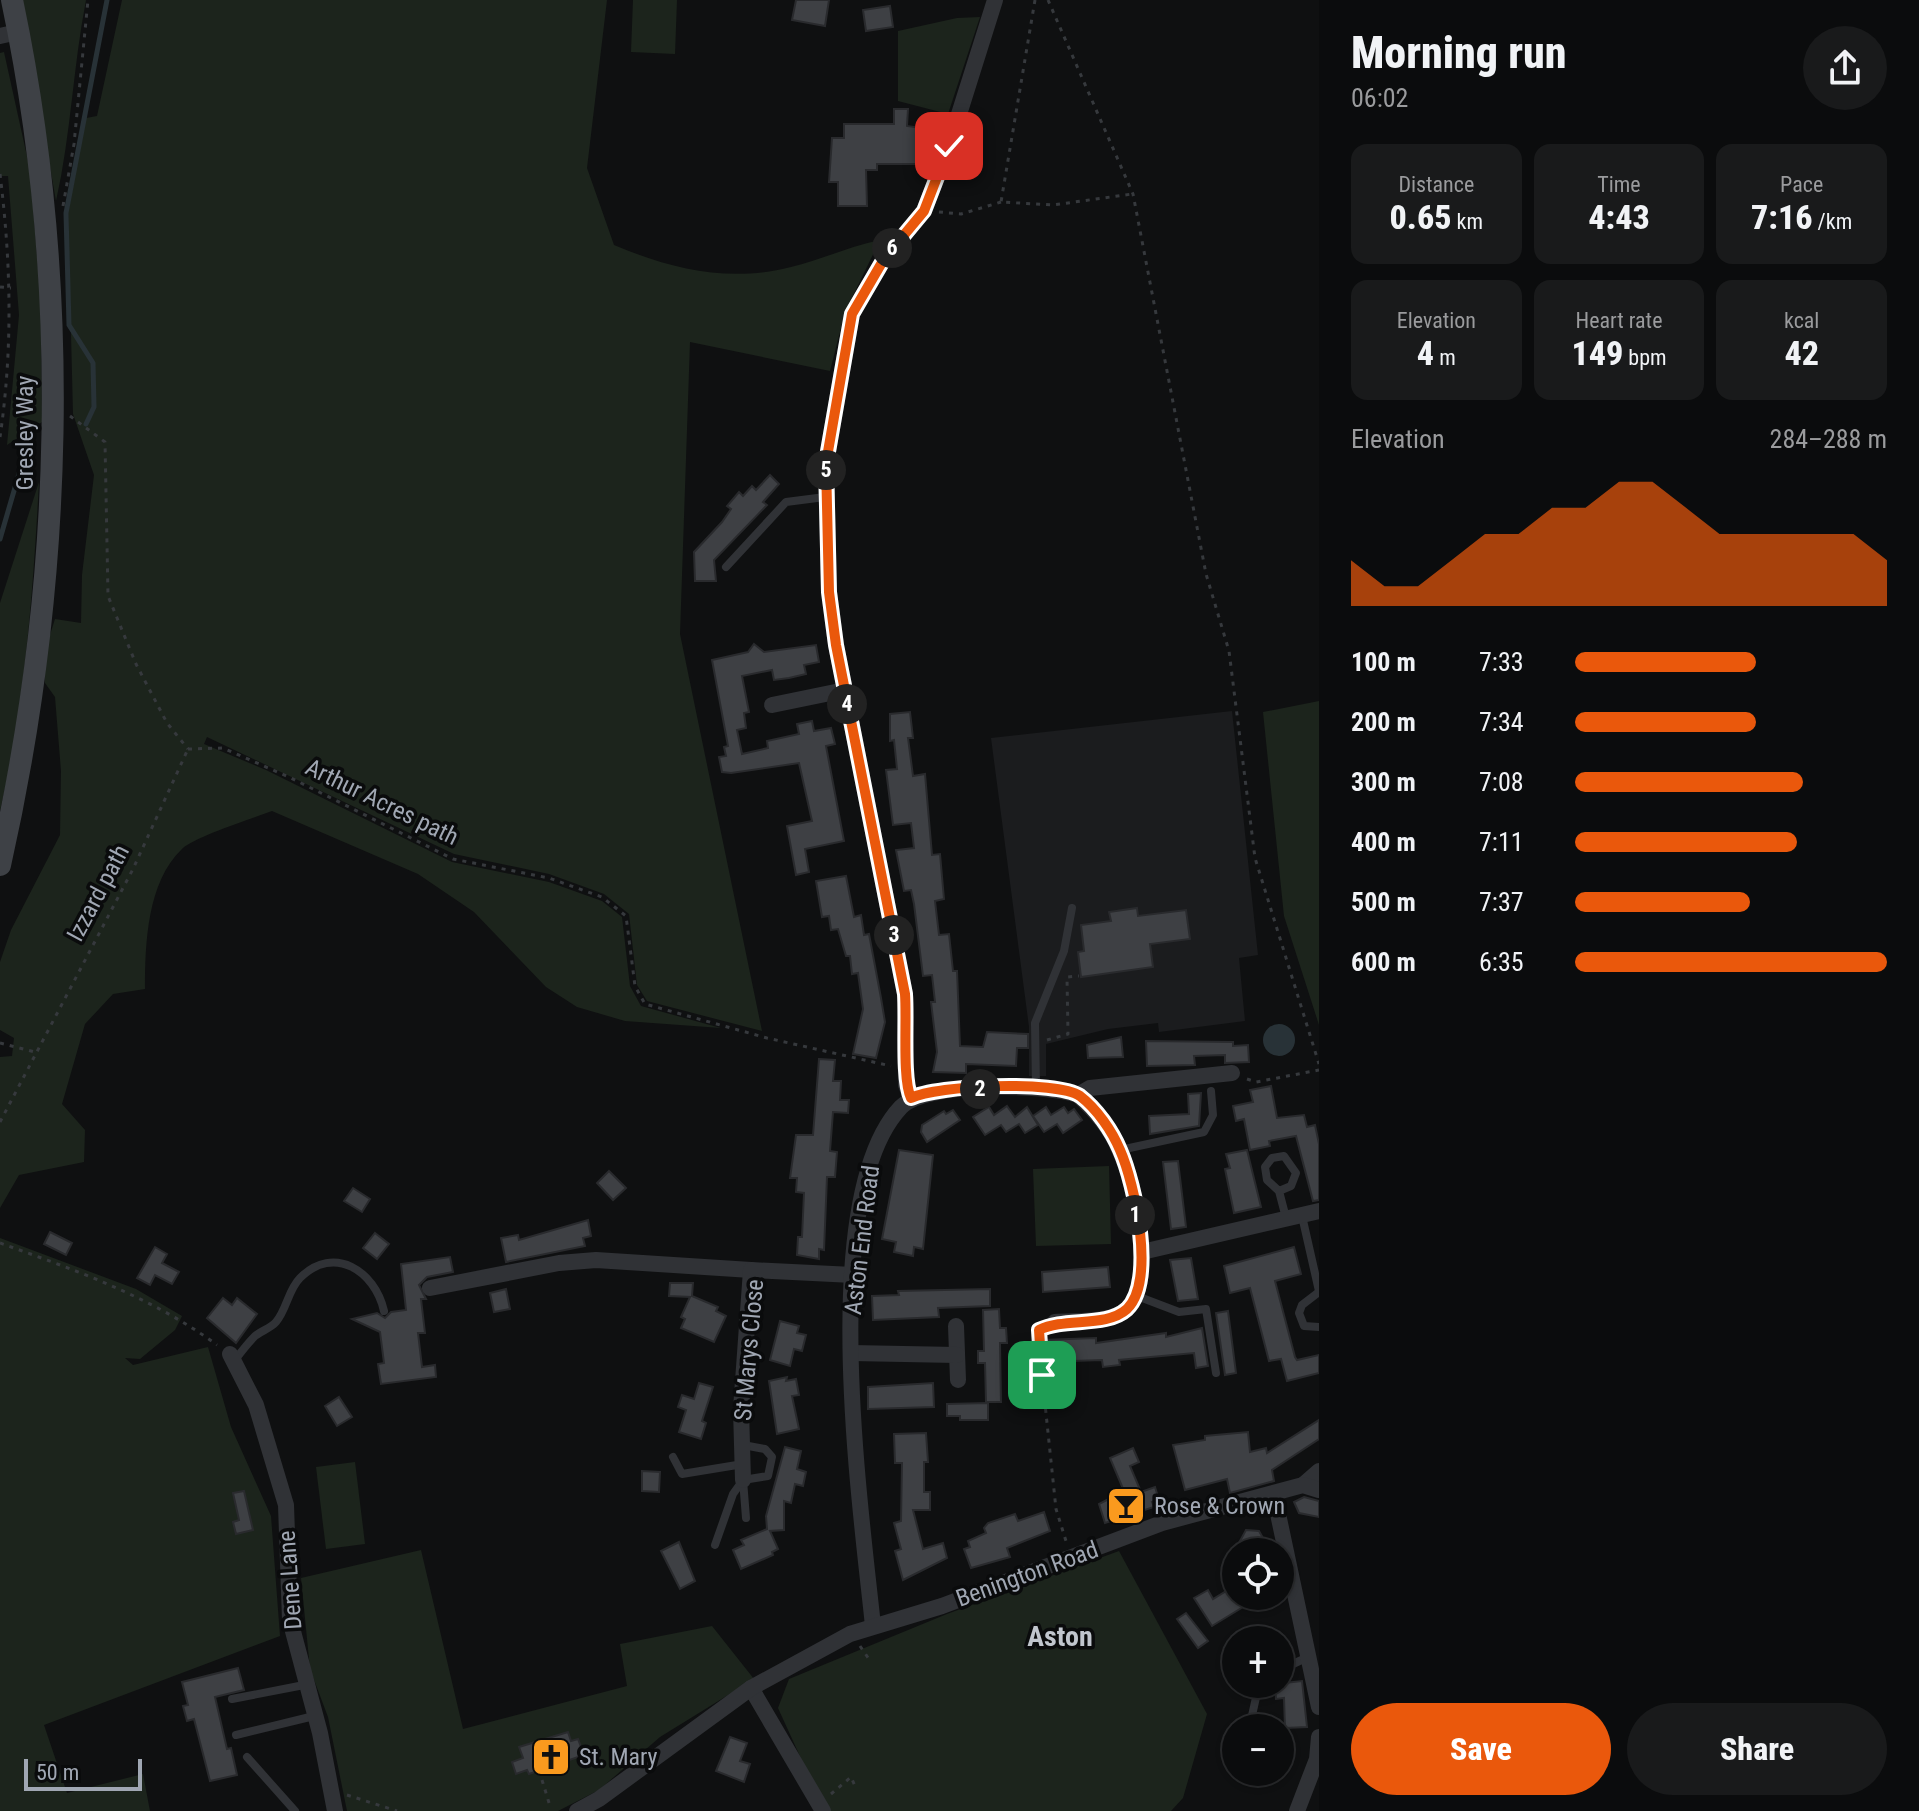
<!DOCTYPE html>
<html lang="en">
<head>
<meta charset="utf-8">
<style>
  :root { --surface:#0b0c0d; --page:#191a1b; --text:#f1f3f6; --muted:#9a9b9d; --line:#2b2c2e; --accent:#ea580c }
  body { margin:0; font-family:"Roboto Condensed",sans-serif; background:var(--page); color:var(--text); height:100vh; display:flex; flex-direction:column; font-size:30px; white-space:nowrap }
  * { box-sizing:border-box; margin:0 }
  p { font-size:26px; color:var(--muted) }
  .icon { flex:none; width:44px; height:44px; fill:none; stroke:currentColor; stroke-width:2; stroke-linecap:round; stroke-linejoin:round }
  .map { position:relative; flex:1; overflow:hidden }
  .panel { display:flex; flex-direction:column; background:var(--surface); width:600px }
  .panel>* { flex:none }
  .buttons { position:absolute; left:1222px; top:1538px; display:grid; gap:16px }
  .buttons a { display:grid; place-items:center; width:72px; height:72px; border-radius:50%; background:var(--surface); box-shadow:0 2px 6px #0004,0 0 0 2px var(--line); font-size:40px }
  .scale { position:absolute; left:24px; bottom:20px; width:118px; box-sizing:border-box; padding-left:8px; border:4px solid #a0a7b3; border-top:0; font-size:22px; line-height:28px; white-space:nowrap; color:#a0a7b3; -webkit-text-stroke:6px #0a0b0c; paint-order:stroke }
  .pin { position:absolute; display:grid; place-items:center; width:68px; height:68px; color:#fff; margin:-34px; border-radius:16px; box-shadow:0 4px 12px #0006 }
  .km { position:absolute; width:40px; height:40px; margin:-20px; border-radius:50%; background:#222; color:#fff; font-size:22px; line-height:40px; text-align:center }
  .round { display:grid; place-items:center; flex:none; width:84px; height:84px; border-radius:42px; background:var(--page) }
  .summary { display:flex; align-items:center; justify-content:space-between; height:136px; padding:0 32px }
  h1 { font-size:44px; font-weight:800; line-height:60px }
  .stats { display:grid; grid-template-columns:repeat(3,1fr); gap:12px; height:136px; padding:8px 32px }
  .stats div { display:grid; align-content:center; border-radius:16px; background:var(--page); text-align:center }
  .stats b { font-size:34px; font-weight:800 }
  .stats small { font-size:22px; font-weight:400 }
  .stats p { font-size:22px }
  .chart { height:224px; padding:16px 32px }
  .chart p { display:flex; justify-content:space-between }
  .chart svg { width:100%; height:144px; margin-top:8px; fill:var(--accent); opacity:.7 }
  .action { display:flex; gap:16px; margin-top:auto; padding:16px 32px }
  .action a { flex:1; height:92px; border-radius:48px; background:var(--accent); color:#fff; font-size:32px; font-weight:800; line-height:92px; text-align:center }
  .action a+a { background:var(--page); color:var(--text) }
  ul { padding:0 32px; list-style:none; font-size:26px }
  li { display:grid; grid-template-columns:128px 96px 1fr; align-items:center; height:60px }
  li i { height:20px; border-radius:10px; background:var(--accent) }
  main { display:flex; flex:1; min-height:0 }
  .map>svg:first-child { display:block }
  .built { fill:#1b1c1e }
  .green { fill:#1c241c }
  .water { fill:#283237 }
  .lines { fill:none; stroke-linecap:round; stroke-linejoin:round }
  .stream { stroke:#283237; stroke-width:5 }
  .building { fill:#3e4044; stroke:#292a2d; stroke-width:2 }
  .path { stroke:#36393d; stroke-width:3; stroke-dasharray:4 6; stroke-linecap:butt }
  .lane { stroke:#303236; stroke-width:8 }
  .street { stroke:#303236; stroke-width:16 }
  .secondary { stroke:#3e4146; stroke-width:22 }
  .route-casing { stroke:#fff; stroke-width:16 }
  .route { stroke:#ea580c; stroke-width:10 }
  .labels { text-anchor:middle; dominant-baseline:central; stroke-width:7; stroke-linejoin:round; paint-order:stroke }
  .street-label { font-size:24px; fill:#a0a7b3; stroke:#0a0b0c }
  .poi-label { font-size:24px; fill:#a0a7b3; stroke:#0a0b0c; text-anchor:start }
  .quarter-label { font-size:28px; font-weight:bold; fill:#c1c6ce; stroke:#0a0b0c }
</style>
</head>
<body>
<main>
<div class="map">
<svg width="1319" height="1811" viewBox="0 0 1319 1811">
  <rect width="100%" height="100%" fill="#0f1011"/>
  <!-- built -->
  <path class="built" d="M1232,711L1258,955L1239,958L1245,1021L1159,1032L1158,1023L1108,1029L1046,1044V1076H1029V1027L991,738Z"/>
  <!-- green -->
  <g class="green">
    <path d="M21,0H86C73,67 71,134 56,201Z"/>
    <path d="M122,0H607L587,168L614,245C671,269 729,283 791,267C821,260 850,246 880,240L845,312L830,371L690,342L680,634L762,1031L647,1001L637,985L629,914L604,894L549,874L454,854L207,737L204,744L266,770L452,862L549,882L602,901L622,917L630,986L641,1006L721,1028L625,1021L577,1007L546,987L474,912L418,874L272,811C254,818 194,837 182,849C147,882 145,944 145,989L113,994L85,1024L62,1104L85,1130L84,1162L19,1175L0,1208V1057L12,1056L14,1038L0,1030V962L11,930L60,835L61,771L55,697L45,683L44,654L55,619L81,623L82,575L94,475L73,414L68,213L86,118L97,116Z"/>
    <path d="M633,0H677L675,54L631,52Z"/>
    <path d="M980,17L948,114L898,101V31L957,18Z"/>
    <path d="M4,52L30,170L41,306L42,422L7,445L19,315L8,176H0V53Z"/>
    <path d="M39,482C33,592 25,703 0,811V603Z"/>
    <path d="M1319,701V1025L1284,916L1263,712Z"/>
    <path d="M1109,1166L1111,1244L1036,1246L1033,1169Z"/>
    <path d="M0,1238L136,1289L182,1316L175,1330L140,1359L125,1358L133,1365L208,1347L231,1427L271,1516L280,1636L44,1725L67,1793L143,1774L150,1811H0Z"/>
    <path d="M355,1462L365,1544L326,1549L316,1467Z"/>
    <path d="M421,1550L463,1729L627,1686L620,1644L712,1626L754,1679L660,1737L599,1790L558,1811H347L328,1717L310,1669L301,1578Z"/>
    <path d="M1119,1551L1207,1714L1183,1798L1171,1811H825L778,1708L789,1679L947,1614Z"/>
  </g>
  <!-- water -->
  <circle class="water" cx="1279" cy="1040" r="16"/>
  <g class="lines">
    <!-- stream -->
    <g class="stream">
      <path d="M86,424L94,407L93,363L69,325L66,213L107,0"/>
      <path d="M0,539L30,436"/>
    </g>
  </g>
  <!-- building -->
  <g class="building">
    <path d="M796,0H829L825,26L792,20Z"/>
    <path d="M890,6L893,27L866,31L863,10Z"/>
    <path d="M894,109H908L907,126L942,131L933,156H927V164H877V170H866L867,206H838V182H829L832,138H844V124H894Z"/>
    <path d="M770,475L779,484L763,502L767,505L714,560L716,581H695L694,552L722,522L731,509L727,506L739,492L743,496L752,486L756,490Z"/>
    <path d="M754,644L764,652L816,645L819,662L804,665L806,674L789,678L774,680L772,670L742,676L749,712L744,713L746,728L737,730L742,754L768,748L767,741L799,734L797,724L812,721L814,731L831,728L835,744L826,746L844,841L805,849L809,872L796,875L787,826L812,821L799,763L731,773L722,772L719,757L726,756L724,747L728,746L712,660L748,652Z"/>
    <path d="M910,712L913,738H908L913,776L925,774L932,855L940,854L944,899L935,901L939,935L949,934L953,971H957L960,1046L983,1047L987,1032L1028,1034V1048H1017L1016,1066L966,1064V1073L933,1072L937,1052L931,1002H935L932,975L923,976L914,904L911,890L904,891L896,850L914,848L911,823L893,825L886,770L897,769L894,740L890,741V714Z"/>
    <path d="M846,876L854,917L861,915L864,935L869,934L881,998L885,1022L876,1058L853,1054L863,1009L858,973L852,974L850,956H846L838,929L831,930L829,916L822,917L816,881Z"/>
    <path d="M1137,908L1138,916L1186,910L1190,939L1150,944L1153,967L1081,977L1078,952L1084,951L1081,925L1111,921L1109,912Z"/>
    <path d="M1121,1037L1123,1057L1088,1058L1087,1045Z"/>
    <path d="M1146,1041L1233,1042V1046L1248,1045L1249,1062L1225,1063V1055L1194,1056L1195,1065L1147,1066Z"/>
    <path d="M819,1059L835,1060L833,1081H841L840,1100H849L848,1113L833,1112L830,1151L837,1152L835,1177H827L824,1250L819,1249V1259L797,1255L798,1237H802L804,1193L796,1192L797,1178H790L796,1135H813Z"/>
    <path d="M1271,1086L1277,1118L1304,1115L1307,1127L1315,1125L1319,1144V1200L1313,1201L1296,1136L1269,1141L1270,1146L1250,1150L1244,1119L1236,1121L1233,1106L1253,1102L1250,1090Z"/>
    <path d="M1201,1093L1199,1126L1150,1134L1149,1116L1189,1114L1188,1094Z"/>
    <path d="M1007,1106L1015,1117L1027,1107L1038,1125L1025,1133L1019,1124L1006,1132L1001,1125L985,1135L973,1117L989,1107L994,1115Z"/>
    <path d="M1046,1107L1051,1115L1064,1107L1068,1113L1074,1109L1082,1120L1063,1133L1057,1124L1044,1132L1033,1116Z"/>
    <path d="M953,1110L960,1120L927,1142L921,1132L922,1125L944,1111L946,1114Z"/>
    <path d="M899,1150L933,1155L923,1249L914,1247L913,1256L894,1252L896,1242L882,1239Z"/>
    <path d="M1247,1150L1261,1207L1234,1213L1225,1169L1230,1168L1226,1154Z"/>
    <path d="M1178,1161L1186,1227L1171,1229L1163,1162Z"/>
    <path d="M609,1171L626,1188L613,1200L597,1183Z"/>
    <path d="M353,1188L370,1199L362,1212L344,1201Z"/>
    <path d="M588,1220L591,1236L583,1238L585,1246L506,1262L501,1238L518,1235L519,1240Z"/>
    <path d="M50,1232L72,1243L66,1255L44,1244Z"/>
    <path d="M375,1233L389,1244L377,1259L363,1248Z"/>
    <path d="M155,1247L167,1254L162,1263L179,1272L172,1284L155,1275L150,1285L137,1278Z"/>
    <path d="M1294,1247L1301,1274L1275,1281L1295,1357L1297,1360L1319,1355V1373L1287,1381L1281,1359L1269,1361L1250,1288L1230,1293L1224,1266Z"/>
    <path d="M450,1257L453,1272L427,1277L419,1285L426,1299H421L425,1333H418L422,1367L435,1365L436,1377L381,1384L378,1364L384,1363L380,1332L352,1319L377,1313L385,1318L391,1312L406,1310L401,1264Z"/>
    <path d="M1191,1258L1198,1299L1178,1301L1170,1260Z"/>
    <path d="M1108,1267L1110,1287L1043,1292L1042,1272Z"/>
    <path d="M670,1283H693L692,1296L718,1307L716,1311L726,1316L714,1342L681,1328L685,1319L681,1317L690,1297L669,1296Z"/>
    <path d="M506,1289L510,1309L494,1312L490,1293Z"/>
    <path d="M990,1289V1306L938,1308L939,1317L873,1320L872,1296L899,1295L898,1291Z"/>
    <path d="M223,1298L232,1305L237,1298L257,1314L236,1343L207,1318Z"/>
    <path d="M999,1309L1000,1328H1006L1007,1343H1000L1001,1402H986L985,1363H978V1351H984L983,1310Z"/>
    <path d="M1228,1311L1236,1373L1225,1375L1216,1313Z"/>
    <path d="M780,1321L799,1326L797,1333L806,1335L802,1351L794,1349L790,1366L770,1360Z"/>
    <path d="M1202,1328L1208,1366L1196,1368L1194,1353L1119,1360L1120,1365L1103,1367L1102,1360L1043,1362L1042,1340L1096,1338V1343L1166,1333V1337Z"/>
    <path d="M787,1377L786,1381L796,1379L799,1395L792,1396L799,1429L777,1434L769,1381Z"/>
    <path d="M699,1383L713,1387L702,1421L706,1423L701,1439L679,1432L686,1410L678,1407L682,1395L694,1399Z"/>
    <path d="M933,1383L934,1407L868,1409V1387Z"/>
    <path d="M339,1397L352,1417L337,1426L325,1406Z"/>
    <path d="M988,1403V1420H960V1416H947V1404Z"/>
    <path d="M1319,1420V1439L1272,1470L1274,1481L1230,1493L1227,1479L1185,1490L1173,1445L1205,1440V1436L1248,1432L1250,1452L1266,1448L1267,1453Z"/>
    <path d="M926,1433L928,1462H924V1492H930V1510H913L923,1549L943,1543L947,1558L903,1580L895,1551L901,1549L894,1523L901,1521L902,1463H895L894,1434Z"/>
    <path d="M785,1447L801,1451L797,1469L806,1472L803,1486L795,1484L791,1503L784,1501V1530L770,1531L778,1549L772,1552L773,1555L741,1569L733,1550L744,1545L741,1540L767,1529L766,1516Z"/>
    <path d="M1133,1448L1139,1462L1130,1466L1141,1492L1155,1487L1159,1500L1152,1502L1154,1507L1105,1523L1099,1504L1124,1491L1110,1458Z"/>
    <path d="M642,1471L660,1472L659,1492L642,1491Z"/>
    <path d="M244,1491L253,1530L236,1534L233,1522L239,1520L233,1493Z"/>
    <path d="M1304,1497L1319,1501V1517L1299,1513L1294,1502Z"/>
    <path d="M1044,1512L1050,1531L1007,1548L1010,1557L971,1568L964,1549L970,1547L968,1541L986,1533L984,1528L988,1523L1015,1514L1018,1521Z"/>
    <path d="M1246,1530L1259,1531L1263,1538L1256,1552H1234Z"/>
    <path d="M679,1542L695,1581L680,1589L661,1551Z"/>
    <path d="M1236,1585V1596H1261L1212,1626L1194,1598L1208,1590L1213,1599Z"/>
    <path d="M1186,1613L1208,1641L1198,1648L1177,1619Z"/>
    <path d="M238,1668L244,1690L215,1697L227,1749L231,1748L237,1775L210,1781L194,1719L187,1721L183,1706L188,1705L182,1682Z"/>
    <path d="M1302,1681L1307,1727L1285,1728L1284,1698L1276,1699L1275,1684Z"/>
    <path d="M568,1732L571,1741L578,1739L584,1755L529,1774L527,1770L516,1774L512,1762L523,1758L519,1747Z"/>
    <path d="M730,1737L747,1743L740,1761L750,1764L744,1782L716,1771Z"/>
  </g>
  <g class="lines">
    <!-- path -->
    <g class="path">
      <path d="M1035,0L1001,202L1053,205L1132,194"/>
      <path d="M1048,0L1133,194L1206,574L1229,651L1255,858L1319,1064"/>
      <path d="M0,174C11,263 13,348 0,437"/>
      <path d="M63,206L74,144L88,0"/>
      <path d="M939,212L961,214L1001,202"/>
      <path d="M0,287L11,288"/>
      <path d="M70,416L105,442L108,596L136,664L167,723L188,749"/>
      <path d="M188,749L223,748L291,778L453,859L549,878L602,897L626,916L635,986L645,1004L767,1038L891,1066"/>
      <path d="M1047,1040L1068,1034L1067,977L1079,976"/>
      <path d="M0,1043L35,1052"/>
      <path d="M1247,1079L1256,1082L1319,1070"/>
      <path d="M0,1122L133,869L188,749"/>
      <path d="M0,1243C75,1270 152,1297 217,1345"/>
      <path d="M1041,1329L1042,1375L1056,1509L1066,1541"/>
      <path d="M860,1646L871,1662"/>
      <path d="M542,1780L550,1806"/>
      <path d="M831,1794L851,1777L855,1786"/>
      <path d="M347,1795L397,1811"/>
    </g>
    <!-- lane -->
    <g class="lane">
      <path d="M726,567L786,502L825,497"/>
      <path d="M1036,1088L1035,1023L1064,951L1072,908"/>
      <path d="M1120,1150L1204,1132L1213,1115L1211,1091"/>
      <path d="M1279,1191L1291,1186L1296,1173L1284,1156L1272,1158L1265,1167L1267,1180L1279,1191L1286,1218"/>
      <path d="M1302,1216L1319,1291"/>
      <path d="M1319,1292L1302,1305L1299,1313L1304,1326L1319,1327"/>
      <path d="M1137,1296L1179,1312L1206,1309L1216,1373"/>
      <path d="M235,1360C241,1352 248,1343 255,1336C261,1331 271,1328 276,1322C287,1309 288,1290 300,1278C334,1244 375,1271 384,1311"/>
      <path d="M743,1445L765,1449L772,1457L768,1476L743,1480"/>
      <path d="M673,1457L682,1474L743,1464"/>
      <path d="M743,1480L746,1518"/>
      <path d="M715,1545L733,1494L743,1480"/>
      <path d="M1280,1670L1308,1657"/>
      <path d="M232,1699L304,1685"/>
      <path d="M1251,1720L1259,1684"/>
      <path d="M236,1735L314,1716"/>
      <path d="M247,1757L295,1811"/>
    </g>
    <!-- street -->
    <g class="street">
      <path d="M0,36L18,32"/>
      <path d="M772,705L845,690"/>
      <path d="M911,1098L906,1085L905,994L836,645L829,592L826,463L852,314L884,259L924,211L949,146L995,0"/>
      <path d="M1142,1252L1319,1211"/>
      <path d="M430,1288L559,1263L596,1260L751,1270"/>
      <path d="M1055,1322C1077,1320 1110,1324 1127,1309C1156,1281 1135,1182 1119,1149C1110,1127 1095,1111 1078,1095"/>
      <path d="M956,1326L958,1380"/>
      <path d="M851,1353L957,1355"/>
      <path d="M230,1354L256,1405L286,1505L290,1620L320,1733L335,1811"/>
      <path d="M743,1480L741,1409L751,1270L853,1275"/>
      <path d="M1303,1485L1319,1471"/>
      <path d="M1274,1495L1319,1707"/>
      <path d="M873,1626C861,1508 816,1197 901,1107C926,1081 1045,1084 1078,1095L1090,1088L1232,1073"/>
      <path d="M751,1688L823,1811"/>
      <path d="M577,1811L599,1799L751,1688L850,1634L942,1606L1162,1523L1303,1485L1319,1490"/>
      <path d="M1297,1811L1317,1759L1319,1737"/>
    </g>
    <!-- secondary -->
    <path class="secondary" d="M0,865C64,581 72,285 12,0"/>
  </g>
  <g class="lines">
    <defs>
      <path id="route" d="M949,146L924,211L884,259L852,314L826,463L829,592L836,645L905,994C907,1020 902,1079 911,1098C937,1085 1056,1080 1080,1096C1097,1109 1112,1131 1120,1150C1135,1184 1156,1281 1127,1309C1106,1328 1065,1317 1039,1330L1042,1375"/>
    </defs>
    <!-- route casing -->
    <use href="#route" class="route-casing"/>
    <!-- route -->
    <use href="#route" class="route"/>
  </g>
  <!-- icons -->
  <defs>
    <symbol id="bar-square" viewBox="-11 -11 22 22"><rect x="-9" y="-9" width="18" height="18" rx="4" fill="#fa9a1e" stroke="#0a0b0c"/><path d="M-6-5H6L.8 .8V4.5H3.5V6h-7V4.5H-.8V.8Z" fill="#111"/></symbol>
    <symbol id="church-square" viewBox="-11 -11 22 22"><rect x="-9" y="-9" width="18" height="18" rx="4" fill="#fa9a1e" stroke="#0a0b0c"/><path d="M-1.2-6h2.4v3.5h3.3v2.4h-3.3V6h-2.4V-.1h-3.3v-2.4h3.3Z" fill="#111"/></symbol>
  </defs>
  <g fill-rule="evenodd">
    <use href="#bar-square" x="1104" y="1484" width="44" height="44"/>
    <use href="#church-square" x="529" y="1735" width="44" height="44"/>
  </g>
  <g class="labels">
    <!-- street labels -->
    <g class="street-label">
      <text transform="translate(25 433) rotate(-90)">Gresley Way</text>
      <text transform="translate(382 802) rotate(26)">Arthur Acres path</text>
      <text transform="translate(98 893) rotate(-62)">Izzard path</text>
      <text transform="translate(862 1240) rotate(-83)">Aston End Road</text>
      <text transform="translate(749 1350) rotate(-85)">St Marys Close</text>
      <text transform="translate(1027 1574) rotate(-20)">Benington Road</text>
      <text transform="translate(290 1580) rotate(-94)">Dene Lane</text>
    </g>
    <!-- poi labels -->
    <g class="poi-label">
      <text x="1154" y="1506">Rose &amp; Crown</text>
      <text x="579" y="1757">St. Mary</text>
    </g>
    <!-- quarter labels -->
    <g class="quarter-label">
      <text x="1060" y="1636">Aston</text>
    </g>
  </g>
</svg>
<div class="buttons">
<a><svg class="icon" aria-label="locate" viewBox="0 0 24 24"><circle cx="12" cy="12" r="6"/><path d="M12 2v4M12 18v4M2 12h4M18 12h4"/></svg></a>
<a>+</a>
<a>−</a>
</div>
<div class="scale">50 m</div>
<div class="pin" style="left:1042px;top:1375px;background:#1e9e55"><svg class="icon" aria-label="arrive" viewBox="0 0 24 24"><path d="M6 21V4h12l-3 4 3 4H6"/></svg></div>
<div class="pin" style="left:949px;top:146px;background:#d93025"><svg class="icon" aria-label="check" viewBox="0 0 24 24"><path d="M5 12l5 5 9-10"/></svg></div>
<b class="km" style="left:1135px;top:1215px">1</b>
<b class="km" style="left:980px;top:1089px">2</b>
<b class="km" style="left:894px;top:935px">3</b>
<b class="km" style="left:847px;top:704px">4</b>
<b class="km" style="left:826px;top:470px">5</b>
<b class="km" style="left:892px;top:248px">6</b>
</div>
<section class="panel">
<div class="summary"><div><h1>Morning run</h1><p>06:02</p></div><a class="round"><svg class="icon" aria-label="share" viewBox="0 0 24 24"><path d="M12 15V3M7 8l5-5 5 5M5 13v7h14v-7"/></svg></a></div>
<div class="stats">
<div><p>Distance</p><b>0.65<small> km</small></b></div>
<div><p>Time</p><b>4:43</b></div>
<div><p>Pace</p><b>7:16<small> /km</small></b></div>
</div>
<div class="stats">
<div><p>Elevation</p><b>4<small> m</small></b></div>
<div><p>Heart rate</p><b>149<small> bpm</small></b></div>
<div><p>kcal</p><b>42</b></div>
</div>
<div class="chart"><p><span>Elevation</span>284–288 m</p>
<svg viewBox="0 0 160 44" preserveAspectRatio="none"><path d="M0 44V30L10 38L20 38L30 30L40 22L50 22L60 14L70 14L80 6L90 6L100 14L110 22L120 22L130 22L140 22L150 22L160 30V44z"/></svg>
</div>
<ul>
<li><b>100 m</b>7:33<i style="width:58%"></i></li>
<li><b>200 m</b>7:34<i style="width:58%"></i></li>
<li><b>300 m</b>7:08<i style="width:73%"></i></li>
<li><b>400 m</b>7:11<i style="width:71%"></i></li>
<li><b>500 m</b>7:37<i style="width:56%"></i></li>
<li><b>600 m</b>6:35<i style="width:100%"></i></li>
</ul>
<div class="action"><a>Save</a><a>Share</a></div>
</section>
</main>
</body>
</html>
